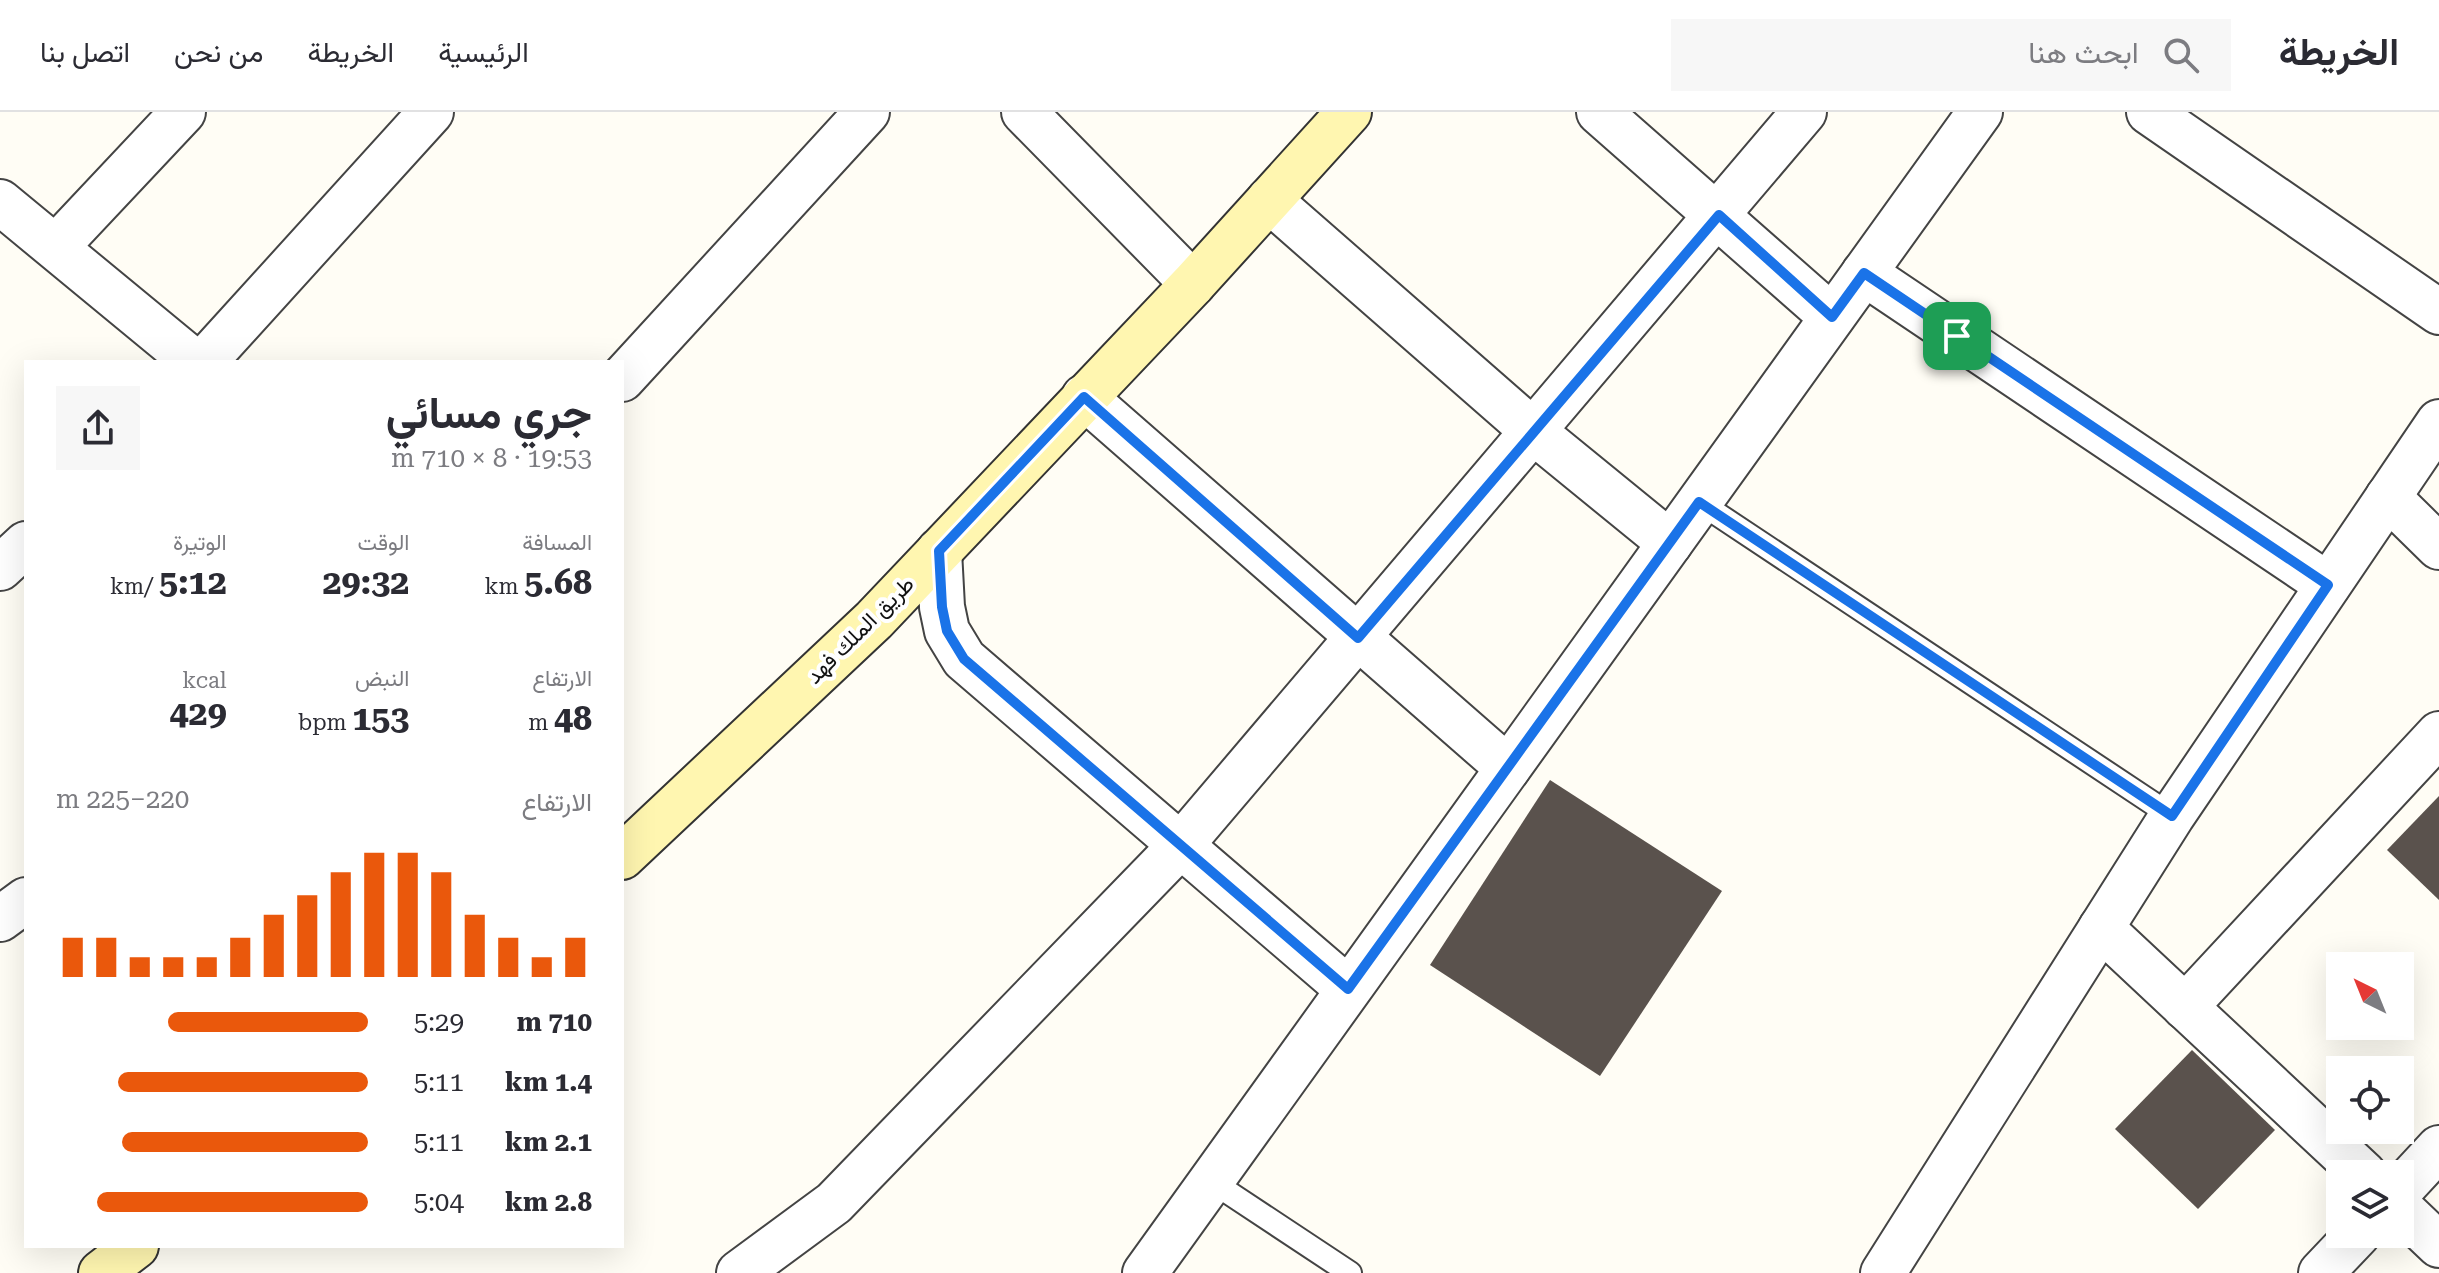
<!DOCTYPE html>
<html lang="ar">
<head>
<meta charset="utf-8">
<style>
  :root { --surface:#fff; --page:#f7f7f7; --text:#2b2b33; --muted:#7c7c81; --line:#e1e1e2; --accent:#ea580c }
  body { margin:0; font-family:"Roboto Serif",Vazirmatn,serif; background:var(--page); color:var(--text); direction:rtl; height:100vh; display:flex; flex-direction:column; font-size:30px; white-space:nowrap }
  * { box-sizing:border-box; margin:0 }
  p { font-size:26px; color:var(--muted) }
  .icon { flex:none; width:44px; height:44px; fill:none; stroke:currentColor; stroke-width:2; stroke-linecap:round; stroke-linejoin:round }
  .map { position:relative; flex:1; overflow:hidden; direction:ltr }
  .details { position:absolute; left:24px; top:248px; width:600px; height:888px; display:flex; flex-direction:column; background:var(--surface); border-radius:0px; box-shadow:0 8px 32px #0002; direction:rtl }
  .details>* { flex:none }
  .needle { width:52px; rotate:317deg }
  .fabs { position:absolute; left:2326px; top:840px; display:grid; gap:16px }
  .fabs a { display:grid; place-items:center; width:88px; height:88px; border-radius:0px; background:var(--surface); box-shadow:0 8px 32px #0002; font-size:40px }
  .pin { position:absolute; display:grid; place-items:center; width:68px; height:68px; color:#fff; margin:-34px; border-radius:16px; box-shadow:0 4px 12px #0006 }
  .round { display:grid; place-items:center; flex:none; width:84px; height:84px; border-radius:0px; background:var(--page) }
  .overview { display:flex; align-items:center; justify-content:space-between; height:136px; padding:0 32px }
  h1 { font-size:44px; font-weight:700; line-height:60px }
  .metrics { display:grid; grid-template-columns:repeat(3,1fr); gap:12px; height:136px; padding:8px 32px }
  .metrics div { display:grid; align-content:center }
  .metrics b { font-size:34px; font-weight:700 }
  .metrics small { font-size:22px; font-weight:400 }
  .metrics p { font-size:22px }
  .chart { height:224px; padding:16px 32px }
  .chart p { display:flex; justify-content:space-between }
  .chart svg { width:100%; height:144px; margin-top:8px; stroke:var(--accent); stroke-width:6 }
  ul { padding:0 32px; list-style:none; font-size:26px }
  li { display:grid; grid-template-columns:128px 96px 1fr; align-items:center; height:60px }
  li i { height:20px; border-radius:10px; background:var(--accent) }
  header { display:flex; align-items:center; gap:48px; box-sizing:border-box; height:112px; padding:0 40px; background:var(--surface); border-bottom:2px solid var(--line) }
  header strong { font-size:38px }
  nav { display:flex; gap:44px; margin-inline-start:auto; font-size:28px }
  .search { width:560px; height:72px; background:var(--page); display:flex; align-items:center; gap:20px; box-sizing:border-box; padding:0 28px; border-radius:0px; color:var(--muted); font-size:30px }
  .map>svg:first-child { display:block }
  .building { fill:#5a524d }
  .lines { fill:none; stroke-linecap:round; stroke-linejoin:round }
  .lane-casing { stroke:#444; stroke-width:26 }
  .street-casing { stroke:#444; stroke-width:48 }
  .secondary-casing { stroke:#333; stroke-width:48 }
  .lane { stroke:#fff; stroke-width:22 }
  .street { stroke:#fff; stroke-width:44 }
  .secondary { stroke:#fff6b0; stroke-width:44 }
  .route-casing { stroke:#fff; stroke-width:16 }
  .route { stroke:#1a73e8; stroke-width:10 }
  .labels { text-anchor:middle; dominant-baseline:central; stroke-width:8; stroke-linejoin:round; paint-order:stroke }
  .street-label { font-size:22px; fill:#111; stroke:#fff }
</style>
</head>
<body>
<header>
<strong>الخريطة</strong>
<div class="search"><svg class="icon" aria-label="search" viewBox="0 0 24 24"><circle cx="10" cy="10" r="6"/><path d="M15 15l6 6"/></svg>ابحث هنا</div>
<nav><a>الرئيسية</a><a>الخريطة</a><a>من نحن</a><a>اتصل بنا</a></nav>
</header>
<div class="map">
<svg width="2439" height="1161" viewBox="0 0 2439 1161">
  <rect width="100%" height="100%" fill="#fffdf5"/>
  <!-- building -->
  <g class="building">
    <path d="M1550,668L1722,779L1600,964L1430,853Z"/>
    <path d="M2439,684V788L2387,738Z"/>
    <path d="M2192,938L2275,1018L2198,1097L2115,1017Z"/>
  </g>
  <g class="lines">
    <defs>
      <g id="lane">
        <path d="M1699,390L2172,704"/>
        <path d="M1211,1069L1350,1161"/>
      </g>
      <g id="street">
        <path d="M1024,0L1193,172"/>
        <path d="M1599,0L1832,205"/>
        <path d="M2149,0L2439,200"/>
        <path d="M1269,88L1534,320L1670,431"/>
        <path d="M0,90L194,250"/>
        <path d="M56,135L183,0"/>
        <path d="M1864,161L2328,473"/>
        <path d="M204,250L431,0"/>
        <path d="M622,267L867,0"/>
        <path d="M1084,285L1508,656"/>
        <path d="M2388,385L2439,435"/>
        <path d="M939,439L942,495L947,519L964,547L1348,877"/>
        <path d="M0,456L26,432"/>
        <path d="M0,807L26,788"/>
        <path d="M2101,816L2364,1062"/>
        <path d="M2185,895L2439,622"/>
        <path d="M2400,1078L2439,1036"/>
        <path d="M2400,1096L2439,1133"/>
        <path d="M739,1161L834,1091L1181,733L1804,0"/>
        <path d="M1145,1161L1980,0"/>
        <path d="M1883,1161L2172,704L2439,310"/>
        <path d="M2321,1161L2358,1122"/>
      </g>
      <g id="secondary">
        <path d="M622,745L874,508L1193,172L1349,0"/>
        <path d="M101,1161L136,1134"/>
      </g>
    </defs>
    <!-- lane casing -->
    <use href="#lane" class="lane-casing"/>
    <!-- street casing -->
    <use href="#street" class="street-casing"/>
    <!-- secondary casing -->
    <use href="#secondary" class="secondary-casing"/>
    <!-- lane -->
    <use href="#lane" class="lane"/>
    <!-- street -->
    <use href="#street" class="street"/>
    <!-- secondary -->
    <use href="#secondary" class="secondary"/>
  </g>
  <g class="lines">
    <defs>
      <path id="route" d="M1719,103L1832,205L1864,161L2328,473L2172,704L1699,390L1348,877L964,547L947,519L942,495L939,439L1084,285L1358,526Z"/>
    </defs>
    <!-- route casing -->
    <use href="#route" class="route-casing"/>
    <!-- route -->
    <use href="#route" class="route"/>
  </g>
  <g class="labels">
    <!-- street labels -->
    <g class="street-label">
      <text transform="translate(860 518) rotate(-45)">طريق الملك فهد</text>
    </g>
  </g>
</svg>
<div class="fabs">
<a><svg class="needle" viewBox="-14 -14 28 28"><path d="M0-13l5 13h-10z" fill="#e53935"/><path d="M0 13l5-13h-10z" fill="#7c7c81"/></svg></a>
<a><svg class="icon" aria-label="locate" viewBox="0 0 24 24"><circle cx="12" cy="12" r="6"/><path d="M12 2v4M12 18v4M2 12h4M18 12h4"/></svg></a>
<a><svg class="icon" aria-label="layers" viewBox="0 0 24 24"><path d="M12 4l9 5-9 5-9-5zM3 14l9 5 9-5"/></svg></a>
</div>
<div class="pin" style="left:1957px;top:224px;background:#1e9e55"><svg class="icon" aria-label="arrive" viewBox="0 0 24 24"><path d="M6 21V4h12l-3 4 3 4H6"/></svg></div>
<section class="details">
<div class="overview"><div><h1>جري مسائي</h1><p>19:53 · 8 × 710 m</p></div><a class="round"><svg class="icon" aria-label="share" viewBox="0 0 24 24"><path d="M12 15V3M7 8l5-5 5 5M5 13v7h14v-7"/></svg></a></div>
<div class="metrics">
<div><p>المسافة</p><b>5.68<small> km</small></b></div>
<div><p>الوقت</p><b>29:32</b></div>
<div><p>الوتيرة</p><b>5:12<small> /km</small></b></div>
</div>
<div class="metrics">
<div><p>الارتفاع</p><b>48<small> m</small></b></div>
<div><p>النبض</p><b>153<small> bpm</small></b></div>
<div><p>kcal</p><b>429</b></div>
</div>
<div class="chart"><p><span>الارتفاع</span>220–225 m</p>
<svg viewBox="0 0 160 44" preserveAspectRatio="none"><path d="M5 44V32M15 44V32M25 44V38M35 44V38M45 44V38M55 44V32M65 44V25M75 44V19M85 44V12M95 44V6M105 44V6M115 44V12M125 44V25M135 44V32M145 44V38M155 44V32"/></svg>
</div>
<ul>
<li><b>710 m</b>5:29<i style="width:64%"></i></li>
<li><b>1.4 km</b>5:11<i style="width:80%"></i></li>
<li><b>2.1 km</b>5:11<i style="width:79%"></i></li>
<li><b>2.8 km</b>5:04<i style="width:87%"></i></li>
</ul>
</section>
</div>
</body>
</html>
